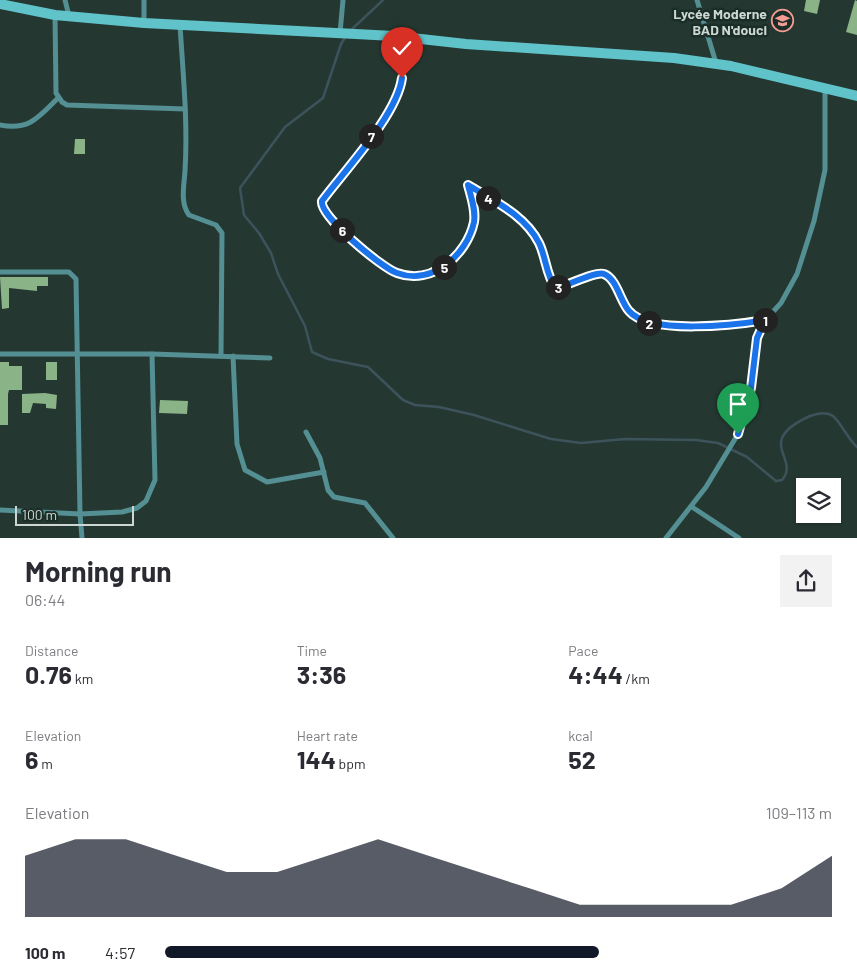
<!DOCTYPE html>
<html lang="en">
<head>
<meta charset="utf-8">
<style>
  :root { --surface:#fff; --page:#f2f2f3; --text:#2b2b33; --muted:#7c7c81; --accent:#111827 }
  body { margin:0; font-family:Barlow,sans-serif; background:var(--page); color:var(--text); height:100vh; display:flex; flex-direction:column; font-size:19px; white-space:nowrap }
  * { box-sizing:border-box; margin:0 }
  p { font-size:16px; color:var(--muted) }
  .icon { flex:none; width:28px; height:28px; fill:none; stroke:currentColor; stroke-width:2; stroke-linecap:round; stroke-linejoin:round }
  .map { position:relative; height:538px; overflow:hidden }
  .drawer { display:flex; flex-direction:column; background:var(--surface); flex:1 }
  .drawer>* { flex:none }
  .buttons { position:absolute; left:796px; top:478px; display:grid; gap:10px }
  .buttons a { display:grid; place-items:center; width:45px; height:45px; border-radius:0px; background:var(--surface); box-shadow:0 1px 4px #0004; font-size:25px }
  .scale { position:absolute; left:15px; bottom:12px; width:119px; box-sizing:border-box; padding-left:5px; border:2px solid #ccd7d3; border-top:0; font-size:14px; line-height:18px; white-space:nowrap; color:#ccd7d3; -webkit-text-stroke:4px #1a2e27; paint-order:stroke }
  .pin { position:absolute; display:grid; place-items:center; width:42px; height:42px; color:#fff; margin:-51px -21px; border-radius:50% 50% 50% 0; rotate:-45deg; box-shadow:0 0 5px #0007 }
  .pin .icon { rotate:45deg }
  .km { position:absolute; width:25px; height:25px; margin:-12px; border-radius:50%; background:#222; color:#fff; font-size:14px; line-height:25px; text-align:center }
  .round { display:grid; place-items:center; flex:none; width:52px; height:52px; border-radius:0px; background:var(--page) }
  .summary { display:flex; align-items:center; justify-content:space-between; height:85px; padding:0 25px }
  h1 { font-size:28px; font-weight:700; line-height:38px }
  .metrics { display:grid; grid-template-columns:repeat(3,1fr); gap:8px; height:85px; padding:5px 25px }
  .metrics div { display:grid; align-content:center }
  .metrics b { font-size:25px; font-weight:700 }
  .metrics small { font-size:14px; font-weight:400 }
  .metrics p { font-size:14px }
  .chart { height:140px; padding:10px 25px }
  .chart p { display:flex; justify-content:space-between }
  .chart svg { width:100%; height:90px; margin-top:5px; fill:var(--accent); opacity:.7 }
  ul { padding:0 25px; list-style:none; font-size:16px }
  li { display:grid; grid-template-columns:80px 60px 1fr; align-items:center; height:38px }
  li i { height:12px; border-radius:6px; background:var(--accent) }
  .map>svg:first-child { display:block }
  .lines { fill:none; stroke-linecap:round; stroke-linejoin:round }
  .stream { stroke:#3d535c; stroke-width:2.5 }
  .building { fill:#8ab387 }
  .street { stroke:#548f93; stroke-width:5 }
  .secondary { stroke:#60c3ca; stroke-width:10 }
  .route-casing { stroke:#fff; stroke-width:10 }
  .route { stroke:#1a73e8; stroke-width:6 }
  .labels { text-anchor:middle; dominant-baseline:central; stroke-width:5; stroke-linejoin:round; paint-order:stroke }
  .poi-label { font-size:14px; font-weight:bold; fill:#ccd7d3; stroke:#1a2e27; text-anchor:end }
</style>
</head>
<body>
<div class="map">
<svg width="857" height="538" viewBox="0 0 857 538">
  <rect width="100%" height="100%" fill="#243831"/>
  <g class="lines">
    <!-- stream -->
    <g class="stream">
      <path d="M350,31L383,0"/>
      <path d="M346,36L341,44L323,98L285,127L240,188L244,215L259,233L271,253L278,274L305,326L312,352L328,359L368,367L403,400L415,405L439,407L474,415L551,439L581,443L625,439L696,440L718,443L747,457L776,481L782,480C801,458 753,442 810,416C818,413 826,411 833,416C842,424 847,438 857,447"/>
    </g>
  </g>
  <!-- building -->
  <g class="building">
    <path d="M806,0H820L817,14L804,11Z"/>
    <path d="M855,0L857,1V35L846,32Z"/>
    <path d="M75,139H85V154H74Z"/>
    <path d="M0,277H48V286H37V291L9,288V308L2,309Z"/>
    <path d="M0,362H9V366H22V390H9L8,394V425H0Z"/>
    <rect x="46" y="362" width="11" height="18"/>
    <path d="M45,393L57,395L56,409L46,408V404L33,403L30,413H22V394Z"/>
    <path d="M160,400L188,401L187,414L159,413Z"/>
  </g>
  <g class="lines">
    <!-- street -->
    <g class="street">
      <path d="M65,0L69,16"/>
      <path d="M144,0V23"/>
      <path d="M697,0L716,63"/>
      <path d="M55,15L56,93L62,102L67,105L185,109"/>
      <path d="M180,25C183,74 188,122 185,171C184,186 180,203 189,215L216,225L222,233L221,356"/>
      <path d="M340,33L343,0"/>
      <path d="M394,36C397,52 403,70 401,86C397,113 340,176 322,201V207C334,226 378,269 400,274C435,282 472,255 474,219C475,207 471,196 467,185"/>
      <path d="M0,125C29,131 39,117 58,98"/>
      <path d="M468,185C494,201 525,215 539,243C546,257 546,276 555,287H561C570,284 594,272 602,273C616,275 620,301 628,311C635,318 643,321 652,324L724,326L765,320"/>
      <path d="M0,272H69L76,279L80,514L82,538"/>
      <path d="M0,354H152L270,358"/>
      <path d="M233,356L237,444L245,470L267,482L324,472"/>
      <path d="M306,432L320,458L328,490L334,497L365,503L393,538"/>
      <path d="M692,507L739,538"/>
      <path d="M0,510L80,514L122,512L137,508L146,501L155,480L152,354"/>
      <path d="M666,538L706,487L738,434L751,388L760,326L781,303L797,274L814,221L825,170V88"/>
    </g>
    <!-- secondary -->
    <path class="secondary" d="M0,4L55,15L144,23L394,36L466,44L674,58L731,66L857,96"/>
  </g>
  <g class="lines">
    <defs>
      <path id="route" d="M402,78C397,115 345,170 322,201C319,216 382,268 397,273C432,286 467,255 474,222C476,210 471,197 468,185C494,201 525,215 539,243C546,257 546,275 555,287H561C569,284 597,271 604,274C617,279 620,301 629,311C649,335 736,325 765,320L757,338L751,388L738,434"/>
    </defs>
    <!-- route casing -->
    <use href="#route" class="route-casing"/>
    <!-- route -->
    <use href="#route" class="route"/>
  </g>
  <!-- icons -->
  <defs>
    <symbol id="school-ring" viewBox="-11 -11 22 22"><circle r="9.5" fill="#1a2e27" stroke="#f59c94" stroke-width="1.5"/><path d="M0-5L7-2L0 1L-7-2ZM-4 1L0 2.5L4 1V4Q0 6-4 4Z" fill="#f59c94"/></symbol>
  </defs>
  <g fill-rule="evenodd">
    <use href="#school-ring" x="770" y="8" width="25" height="25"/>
  </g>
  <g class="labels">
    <!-- poi labels -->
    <g class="poi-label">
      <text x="767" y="13">Lycée Moderne<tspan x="767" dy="16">BAD N'douci</tspan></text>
    </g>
  </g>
</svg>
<div class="buttons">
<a><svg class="icon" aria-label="layers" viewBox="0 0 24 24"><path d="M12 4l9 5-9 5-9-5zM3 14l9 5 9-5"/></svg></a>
</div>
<div class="scale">100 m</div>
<div class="pin" style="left:738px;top:434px;background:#1e9e55"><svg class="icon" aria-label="arrive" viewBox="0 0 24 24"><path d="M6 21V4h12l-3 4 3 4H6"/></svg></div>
<div class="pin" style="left:402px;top:78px;background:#d93025"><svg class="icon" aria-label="check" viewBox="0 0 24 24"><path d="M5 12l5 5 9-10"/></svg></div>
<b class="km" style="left:765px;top:320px">1</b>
<b class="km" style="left:649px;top:323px">2</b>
<b class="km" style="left:558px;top:287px">3</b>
<b class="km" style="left:488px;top:198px">4</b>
<b class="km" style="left:444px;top:267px">5</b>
<b class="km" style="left:342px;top:230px">6</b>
<b class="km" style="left:371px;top:136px">7</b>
</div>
<section class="drawer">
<div class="summary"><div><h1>Morning run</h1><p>06:44</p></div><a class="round"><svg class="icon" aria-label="share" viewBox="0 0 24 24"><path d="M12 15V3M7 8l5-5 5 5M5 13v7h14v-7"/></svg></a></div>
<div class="metrics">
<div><p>Distance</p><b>0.76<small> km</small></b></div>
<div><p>Time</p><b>3:36</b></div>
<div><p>Pace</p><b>4:44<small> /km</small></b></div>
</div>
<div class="metrics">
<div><p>Elevation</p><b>6<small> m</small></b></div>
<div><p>Heart rate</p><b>144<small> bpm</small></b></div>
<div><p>kcal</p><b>52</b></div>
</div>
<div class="chart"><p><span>Elevation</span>109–113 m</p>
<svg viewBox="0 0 160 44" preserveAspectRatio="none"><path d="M0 44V14L10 6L20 6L30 14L40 22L50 22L60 14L70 6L80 14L90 22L100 30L110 38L120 38L130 38L140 38L150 30L160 14V44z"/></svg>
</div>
<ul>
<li><b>100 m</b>4:57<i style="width:65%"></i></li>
</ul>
</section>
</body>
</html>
